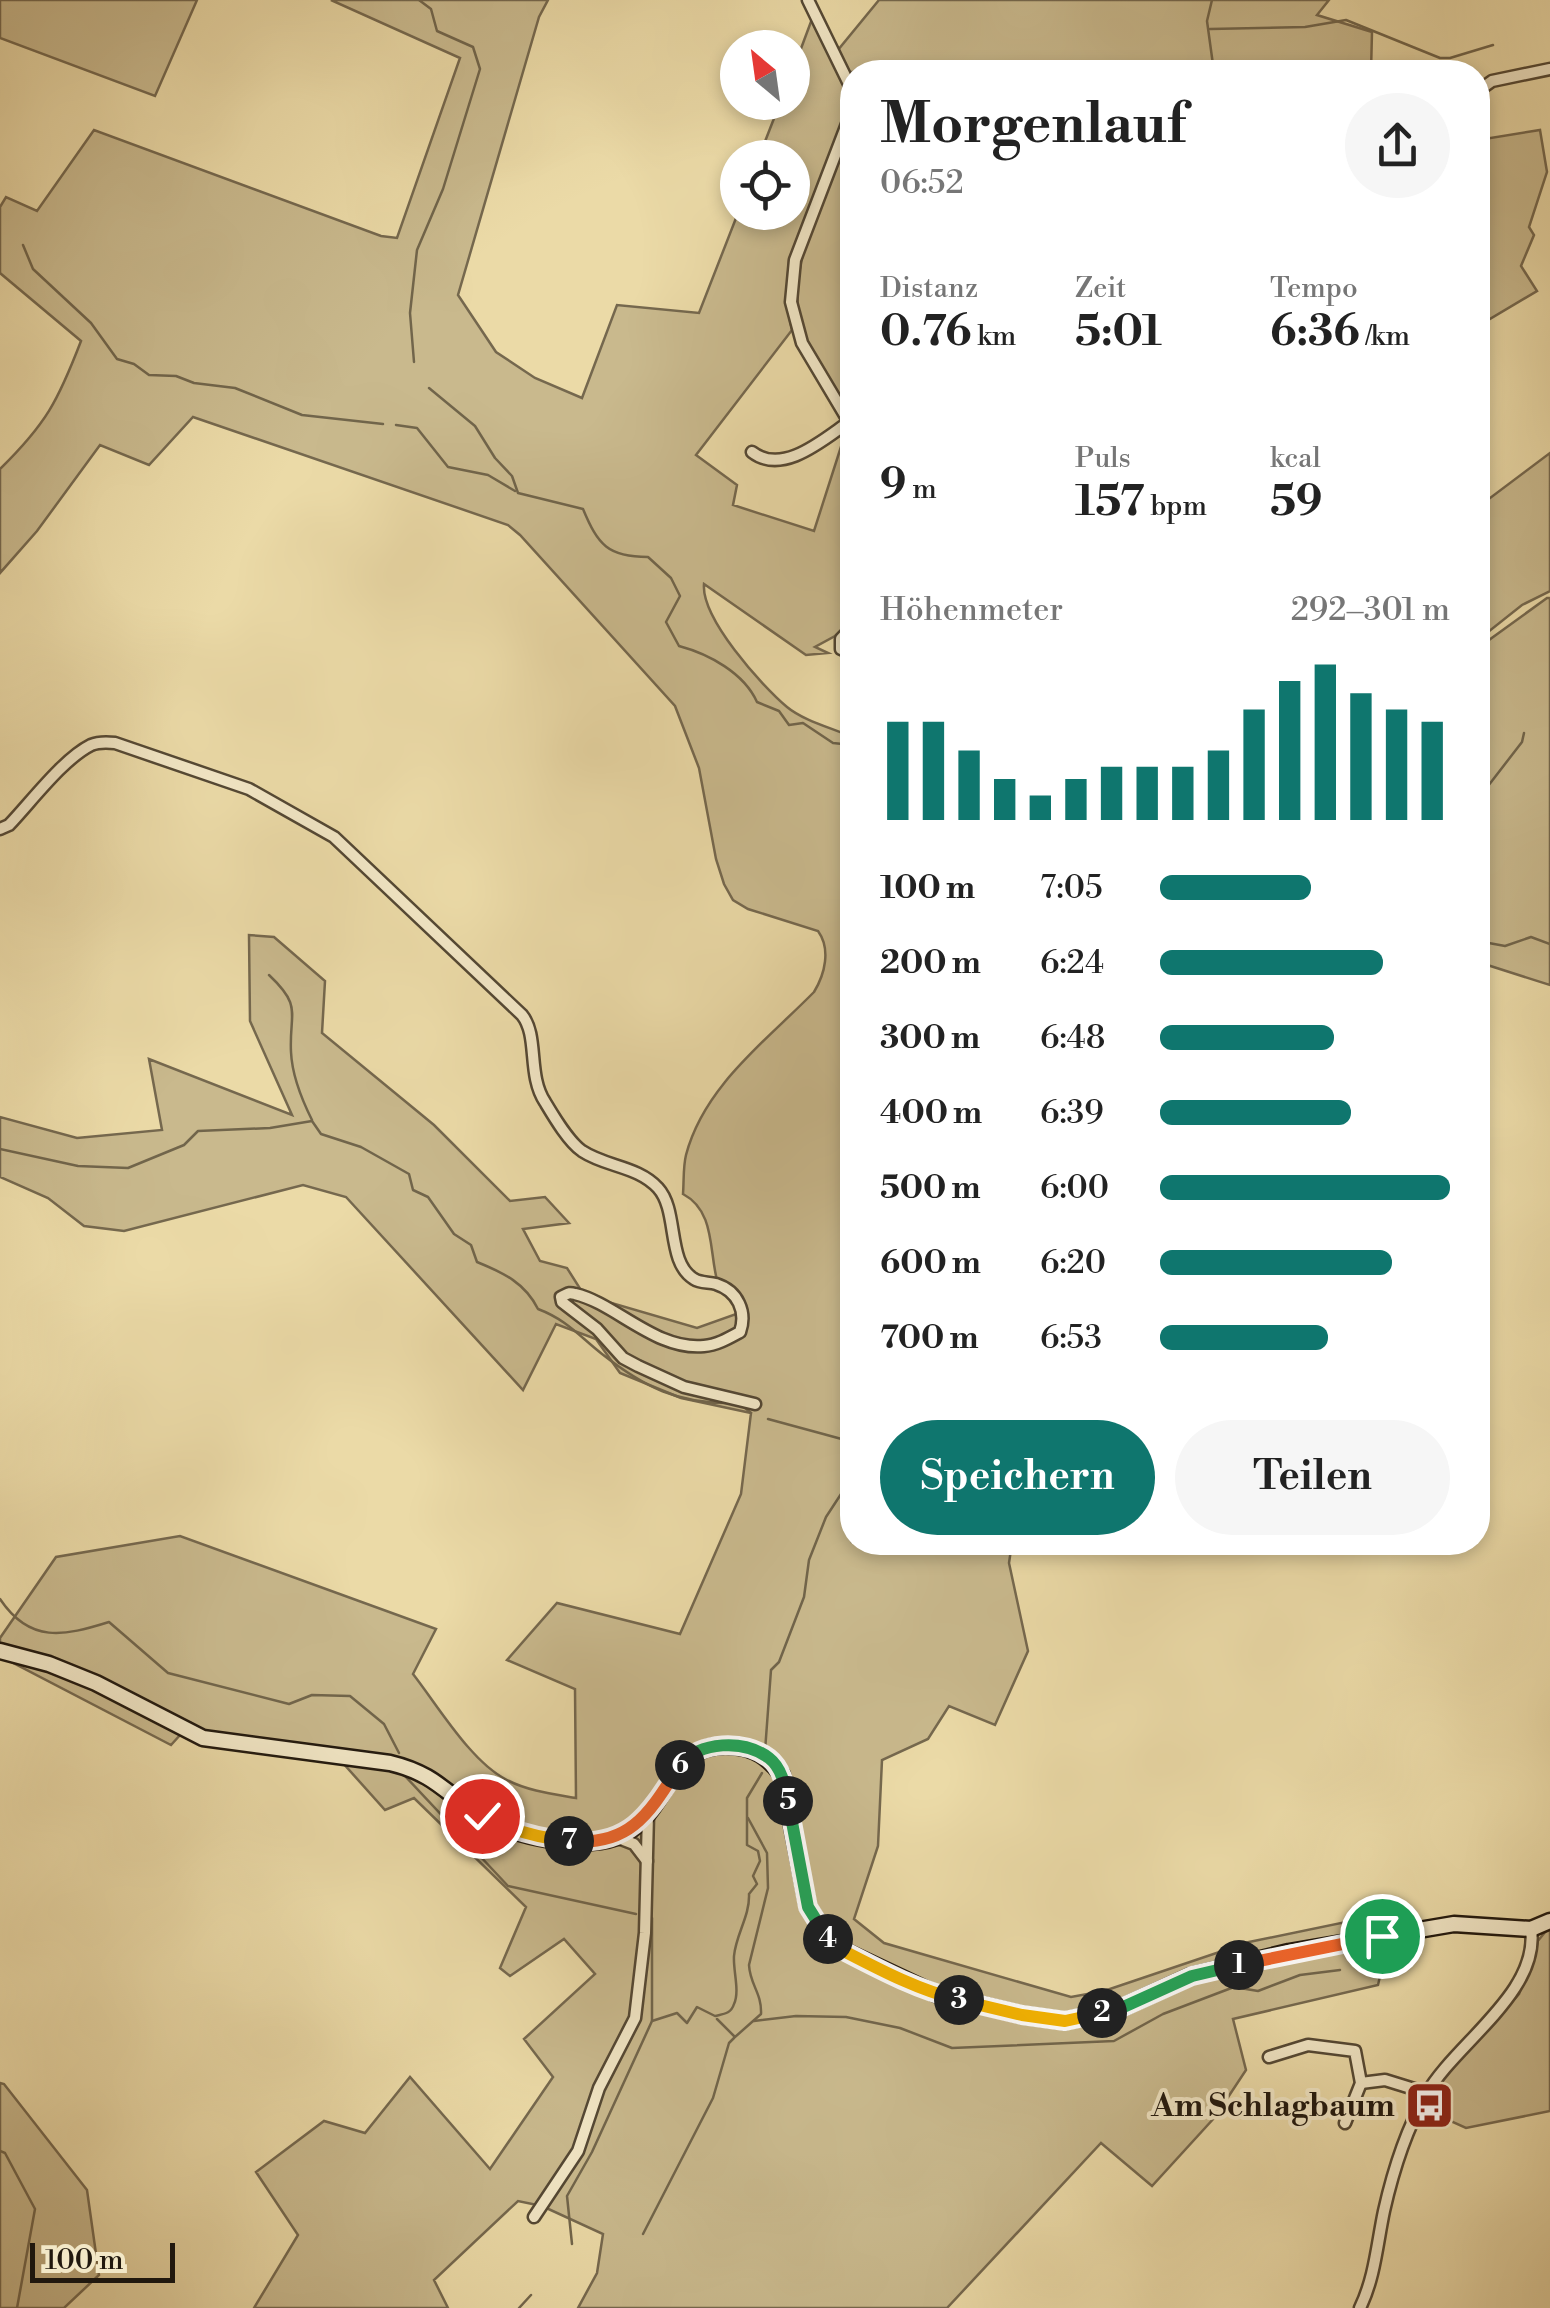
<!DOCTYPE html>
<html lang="de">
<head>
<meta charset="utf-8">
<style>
  :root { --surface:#fff; --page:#f6f6f6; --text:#222; --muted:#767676; --accent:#0f766e }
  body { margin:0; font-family:"Libre Bodoni",serif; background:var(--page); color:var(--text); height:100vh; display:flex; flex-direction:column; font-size:38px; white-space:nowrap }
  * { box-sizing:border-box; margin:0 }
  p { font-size:32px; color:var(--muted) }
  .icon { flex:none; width:55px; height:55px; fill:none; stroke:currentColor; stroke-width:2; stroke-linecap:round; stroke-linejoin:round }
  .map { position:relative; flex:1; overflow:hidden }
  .drawer { position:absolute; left:840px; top:60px; width:650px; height:1495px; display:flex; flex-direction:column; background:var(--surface); border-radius:40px; box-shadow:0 5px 15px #0003 }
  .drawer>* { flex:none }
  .needle { width:65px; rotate:331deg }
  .buttons { position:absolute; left:720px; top:30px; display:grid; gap:20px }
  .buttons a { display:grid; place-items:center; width:90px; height:90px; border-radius:50%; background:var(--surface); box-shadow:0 5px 15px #0003; font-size:50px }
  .scale { position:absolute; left:30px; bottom:25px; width:145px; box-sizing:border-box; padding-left:10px; border:5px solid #21180e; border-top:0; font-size:28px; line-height:35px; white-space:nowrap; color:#21180e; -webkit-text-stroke:8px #f2e7c6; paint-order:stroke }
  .pin { position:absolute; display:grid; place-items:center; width:85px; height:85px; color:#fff; margin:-42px; border:5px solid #fff; border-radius:50%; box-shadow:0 2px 10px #0007 }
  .km { position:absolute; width:50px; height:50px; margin:-25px; border-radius:50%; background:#222; color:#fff; font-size:28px; line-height:50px; text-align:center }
  .round { display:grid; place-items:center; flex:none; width:105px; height:105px; border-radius:52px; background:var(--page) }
  .head { display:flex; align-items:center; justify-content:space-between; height:170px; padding:0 40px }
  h1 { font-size:55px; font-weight:700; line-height:75px }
  .stats { display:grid; grid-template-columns:repeat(3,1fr); gap:15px; height:170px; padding:10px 40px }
  .stats div { display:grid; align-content:center }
  .stats b { font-size:42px; font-weight:700 }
  .stats small { font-size:28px; font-weight:400 }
  .stats p { font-size:28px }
  .chart { height:280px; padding:20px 40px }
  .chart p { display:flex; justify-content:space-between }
  .chart svg { width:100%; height:180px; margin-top:10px; stroke:var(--accent); stroke-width:6 }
  .button { display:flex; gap:20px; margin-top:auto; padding:20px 40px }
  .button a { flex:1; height:115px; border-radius:60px; background:var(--accent); color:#fff; font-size:40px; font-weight:700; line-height:115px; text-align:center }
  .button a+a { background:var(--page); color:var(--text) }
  ul { padding:0 40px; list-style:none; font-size:32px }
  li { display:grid; grid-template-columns:160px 120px 1fr; align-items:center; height:75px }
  li i { height:25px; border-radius:12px; background:var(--accent) }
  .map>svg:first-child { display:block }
  .green { fill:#c9b98d; stroke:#75684e; stroke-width:2.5 }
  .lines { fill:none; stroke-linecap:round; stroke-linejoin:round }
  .stream { stroke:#71654b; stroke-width:2.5 }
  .street-casing { stroke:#544834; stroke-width:15 }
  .secondary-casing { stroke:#21180e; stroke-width:19 }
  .street { stroke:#f2e7c6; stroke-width:10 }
  .secondary { stroke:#f2e7c6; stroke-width:14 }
  .split-1-casing { stroke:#fff; stroke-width:20 }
  .split-2-casing { stroke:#fff; stroke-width:20 }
  .split-3-casing { stroke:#fff; stroke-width:20 }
  .split-4-casing { stroke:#fff; stroke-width:20 }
  .split-5-casing { stroke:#fff; stroke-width:20 }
  .split-6-casing { stroke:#fff; stroke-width:20 }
  .split-7-casing { stroke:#fff; stroke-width:20 }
  .split-8-casing { stroke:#fff; stroke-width:20 }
  .split-1 { stroke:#f0652b; stroke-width:12 }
  .split-2 { stroke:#22a559; stroke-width:12 }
  .split-3 { stroke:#f5b400; stroke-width:12 }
  .split-4 { stroke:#f5b400; stroke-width:12 }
  .split-5 { stroke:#22a559; stroke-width:12 }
  .split-6 { stroke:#22a559; stroke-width:12 }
  .split-7 { stroke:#f0652b; stroke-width:12 }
  .split-8 { stroke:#f5b400; stroke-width:12 }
  .labels { text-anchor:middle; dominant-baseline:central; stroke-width:8; stroke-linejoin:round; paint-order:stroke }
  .poi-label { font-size:32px; font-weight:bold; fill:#21180e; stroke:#f2e7c6; text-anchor:end }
</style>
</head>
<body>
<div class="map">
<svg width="1550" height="2308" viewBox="0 0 1550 2308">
  <rect width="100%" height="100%" fill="#ebdaa7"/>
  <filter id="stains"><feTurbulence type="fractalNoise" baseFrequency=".002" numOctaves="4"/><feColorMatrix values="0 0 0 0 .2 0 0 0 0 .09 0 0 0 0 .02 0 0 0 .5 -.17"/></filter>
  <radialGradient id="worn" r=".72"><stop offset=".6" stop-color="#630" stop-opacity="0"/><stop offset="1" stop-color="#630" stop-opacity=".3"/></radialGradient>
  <!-- green -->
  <g class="green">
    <path d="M0,0H197L155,96L0,38Z"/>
    <path d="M331,0H548L539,17L458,295L496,352L535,378L582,398L617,305L699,313L738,213L792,212V158L759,157L780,103L792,102L793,70L812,19L847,91L848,108L789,260L786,302L792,330L696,455L737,485L733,505L814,531L847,428L852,437V620L835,636L815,647L828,653L806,655L704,584C701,618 761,685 787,707C804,721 832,728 852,737V1542L1012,1543L1009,1563L1028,1651L995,1725L949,1706L928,1739L882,1760L878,1846L854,1919L884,1943L1071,1997L1104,1991L1249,1942L1365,1918L1386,1932L1388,1941L1378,1985L1233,2019L1246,2070L1215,2117L1152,2186L1101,2143L947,2308H578L597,2273L603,2234L542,2206L518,2201L434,2280L448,2308H254L298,2235L256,2172L324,2121L365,2133L410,2077L490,2169L553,2077L524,2039L595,1974L564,1939L510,1976L500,1968L526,1907L414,1798L385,1810L333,1752L205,1734L191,1723L171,1745L0,1656V1638L56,1557L180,1536L436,1629L413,1674C438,1706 471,1762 507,1780C528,1791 553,1794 576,1798L575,1689L507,1660L557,1603L680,1634L741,1494L751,1413L681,1398L620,1373L596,1339L556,1324L523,1390L346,1197L303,1185L124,1231L84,1226L48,1198L0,1177V1117L77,1138L162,1130L149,1059L292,1115L250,1021L249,935L274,937L325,981L322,1033L434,1125L510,1201L545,1197L569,1223L523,1229L540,1261L567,1268L584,1295L697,1328L742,1312C734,1303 720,1292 717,1280C709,1250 715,1211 683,1194C684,1181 683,1167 686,1155C704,1086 767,1040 814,992C825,974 831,949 818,931L748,909L733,900L724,884L716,859L699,768L675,706L520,535L508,525L193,417L149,465L100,445L37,531L0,573V469C46,424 58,401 81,341L0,273V207L6,197L37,211L94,130L381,236L397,238L460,58Z"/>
    <path d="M879,0H1329L1317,15L1372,32L1371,72H852V79L838,50Z"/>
    <path d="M852,125V408H846C833,386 816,364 806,341C777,274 828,189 852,125Z"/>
    <path d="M1540,130L1547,172L1529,227L1534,235L1521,266L1537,291L1478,326V140Z"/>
    <path d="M1550,453V591L1522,605L1478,640V507Z"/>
    <path d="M1547,598H1550V985L1478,962V648Z"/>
    <path d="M1550,1926V2111L1466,2128L1426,2110L1447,2072L1519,1994L1537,1942Z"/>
    <path d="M0,2083L4,2084L87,2190L99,2275L64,2308H0Z"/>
  </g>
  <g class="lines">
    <!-- stream -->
    <g class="stream">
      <path d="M1212,0L1207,21L1214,72"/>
      <path d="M1210,29L1305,27L1346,20L1440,58H1450L1493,45"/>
      <path d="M23,245L33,269L91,323L117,359L134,364L149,375L176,376L194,383L235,388L302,415L383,424"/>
      <path d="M414,362L410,313L417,250L443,189L480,69L473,47L437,31L431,9L419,0"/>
      <path d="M429,388L475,426L495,458L512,476L518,493L583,509C598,545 608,557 648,557L671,578L680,596L666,622L679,646C709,654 744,673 757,702L779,711L789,725L803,723L833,743L852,745"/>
      <path d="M396,425L417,428L448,467L488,475L515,491"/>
      <path d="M1478,799L1522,742L1524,733"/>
      <path d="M1478,941L1505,946L1531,937L1550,944"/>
      <path d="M269,975C303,1007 289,1012 291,1052C292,1075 302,1100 312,1120"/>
      <path d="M0,1149L78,1166L128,1168L184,1145L198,1131L270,1128L312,1121L321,1134L361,1147L409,1174L413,1190L428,1197L454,1234L471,1245L477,1262C504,1273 525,1283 538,1309C567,1320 579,1336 602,1354C644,1387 678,1404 732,1403"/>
      <path d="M744,1407L751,1413"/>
      <path d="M768,1419L849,1441"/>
      <path d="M0,1599C30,1644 64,1636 109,1622L168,1673L289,1704L312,1695L350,1696L384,1724L399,1753"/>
      <path d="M765,1751L771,1670L779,1662L804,1597L809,1560L826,1517L843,1491L852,1439"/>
      <path d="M405,1776L508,1886L636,1914"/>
      <path d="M717,2019L735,2037L761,2014C762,1993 750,1985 749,1965L768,1888L767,1853L748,1818"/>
      <path d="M652,2021V1918"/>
      <path d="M754,2021L796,2016L846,2017L900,2028L952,2048L1114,2041L1163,2014L1234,1987L1258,1991L1300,1975L1340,1970"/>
      <path d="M0,2151L5,2153L35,2209L17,2308"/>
      <path d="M643,2234L713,2098L729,2043L734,2038"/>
      <path d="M572,2244L567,2196L592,2152L652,2021L677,2013L687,2023L697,2007L715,2016C723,2014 731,2014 734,2004C740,1991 733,1971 734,1956C736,1934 750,1916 749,1894L757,1884L753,1876L760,1861L758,1851L747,1845V1798L762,1773"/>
      <path d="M519,2308L531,2295"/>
    </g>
    <defs>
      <g id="street">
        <path d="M808,0L852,90"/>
        <path d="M1478,91L1492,81L1550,69"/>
        <path d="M852,111L795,260L791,302L802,343L852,427"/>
        <path d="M752,452C783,476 824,439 849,422"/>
        <path d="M852,627L841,639V649L852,654"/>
        <path d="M0,829L9,825C31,802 63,759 91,745C98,742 106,742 115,743L249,789L334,837L522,1015C539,1036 527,1075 545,1102C554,1117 568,1141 582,1151C606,1167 638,1166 658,1188C679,1211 666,1262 694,1279C700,1283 708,1282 716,1284C738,1291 747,1312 740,1332C729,1338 717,1345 704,1346C656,1351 615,1303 575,1294C568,1292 568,1294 561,1297L562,1302L597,1329L623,1358L638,1366L684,1387L755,1404"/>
        <path d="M616,1837L634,1844L647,1861"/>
        <path d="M1269,2057L1308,2045L1355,2051L1361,2083L1345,2123"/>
        <path d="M1361,2083L1385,2080L1427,2093"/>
        <path d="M534,2217L578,2151L599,2088L635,2018L645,1933L648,1814"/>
        <path d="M1360,2308C1375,2277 1377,2244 1384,2211C1393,2171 1406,2130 1426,2095C1454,2044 1540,1993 1531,1929"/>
      </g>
      <path id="secondary" d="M0,1651L49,1664L96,1683L203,1738L390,1763C436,1774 446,1794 482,1817C515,1837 580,1850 617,1837C670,1818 664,1741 731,1746C754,1747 769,1758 782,1775L808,1907L832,1945L936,1994L1022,2015L1065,2021L1119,2009L1191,1976L1289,1952L1454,1924L1531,1929L1550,1921"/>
    </defs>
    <!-- street casing -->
    <use href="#street" class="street-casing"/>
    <!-- secondary casing -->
    <use href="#secondary" class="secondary-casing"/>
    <!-- street -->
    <use href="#street" class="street"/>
    <!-- secondary -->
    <use href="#secondary" class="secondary"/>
  </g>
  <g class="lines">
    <defs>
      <path id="split-1" d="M1239,1965L1382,1936"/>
      <path id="split-2" d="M1102,2013L1119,2009L1192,1976L1239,1965"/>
      <path id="split-3" d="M959,2000L1022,2015L1065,2021L1102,2013"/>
      <path id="split-4" d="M828,1939L832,1945C873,1966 914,1989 959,2000"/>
      <path id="split-5" d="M788,1801L808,1907L828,1939"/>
      <path id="split-6" d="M680,1765C700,1741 744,1739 769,1758C782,1768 785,1786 788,1801"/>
      <path id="split-7" d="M569,1841C631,1847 650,1812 680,1765"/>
      <path id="split-8" d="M482,1816C510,1830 537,1838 569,1841"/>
    </defs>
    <!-- split-1 casing -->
    <use href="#split-1" class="split-1-casing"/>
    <!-- split-2 casing -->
    <use href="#split-2" class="split-2-casing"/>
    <!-- split-3 casing -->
    <use href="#split-3" class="split-3-casing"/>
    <!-- split-4 casing -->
    <use href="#split-4" class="split-4-casing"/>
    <!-- split-5 casing -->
    <use href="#split-5" class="split-5-casing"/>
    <!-- split-6 casing -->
    <use href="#split-6" class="split-6-casing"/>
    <!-- split-7 casing -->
    <use href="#split-7" class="split-7-casing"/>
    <!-- split-8 casing -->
    <use href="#split-8" class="split-8-casing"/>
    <!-- split-1 -->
    <use href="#split-1" class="split-1"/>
    <!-- split-2 -->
    <use href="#split-2" class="split-2"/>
    <!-- split-3 -->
    <use href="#split-3" class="split-3"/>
    <!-- split-4 -->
    <use href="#split-4" class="split-4"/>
    <!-- split-5 -->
    <use href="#split-5" class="split-5"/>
    <!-- split-6 -->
    <use href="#split-6" class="split-6"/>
    <!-- split-7 -->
    <use href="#split-7" class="split-7"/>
    <!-- split-8 -->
    <use href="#split-8" class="split-8"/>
  </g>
  <!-- icons -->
  <defs>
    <symbol id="bus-square" viewBox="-11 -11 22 22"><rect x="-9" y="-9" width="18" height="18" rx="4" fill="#8f2418" stroke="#f2e7c6"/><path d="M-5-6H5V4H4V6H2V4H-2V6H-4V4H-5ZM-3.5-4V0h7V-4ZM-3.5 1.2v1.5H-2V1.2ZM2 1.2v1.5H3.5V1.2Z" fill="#fff"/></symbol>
  </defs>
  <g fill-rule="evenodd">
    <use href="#bus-square" x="1402" y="2078" width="55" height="55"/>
  </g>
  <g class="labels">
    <!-- poi labels -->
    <g class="poi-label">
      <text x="1395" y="2106">Am Schlagbaum</text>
    </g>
  </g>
  <rect width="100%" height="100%" filter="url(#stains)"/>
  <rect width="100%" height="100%" fill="url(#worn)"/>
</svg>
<div class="buttons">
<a><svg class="needle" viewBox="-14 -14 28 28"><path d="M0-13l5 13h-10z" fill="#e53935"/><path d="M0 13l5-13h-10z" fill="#767676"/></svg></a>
<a><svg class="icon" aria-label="locate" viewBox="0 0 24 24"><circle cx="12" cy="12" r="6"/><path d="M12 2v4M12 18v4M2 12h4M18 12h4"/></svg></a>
</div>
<div class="scale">100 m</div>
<div class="pin" style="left:1382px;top:1936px;background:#1e9e55"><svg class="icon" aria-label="arrive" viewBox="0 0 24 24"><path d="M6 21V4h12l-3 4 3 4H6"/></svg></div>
<div class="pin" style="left:482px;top:1816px;background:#d93025"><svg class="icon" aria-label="check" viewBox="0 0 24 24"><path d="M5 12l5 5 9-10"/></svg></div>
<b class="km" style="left:1239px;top:1965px">1</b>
<b class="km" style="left:1102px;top:2013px">2</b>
<b class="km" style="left:959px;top:2000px">3</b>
<b class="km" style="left:828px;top:1939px">4</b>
<b class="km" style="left:788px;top:1801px">5</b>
<b class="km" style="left:680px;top:1765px">6</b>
<b class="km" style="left:569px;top:1841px">7</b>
<section class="drawer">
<div class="head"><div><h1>Morgenlauf</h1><p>06:52</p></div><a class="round"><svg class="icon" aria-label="share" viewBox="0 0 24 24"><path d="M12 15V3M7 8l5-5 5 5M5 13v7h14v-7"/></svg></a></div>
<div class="stats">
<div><p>Distanz</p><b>0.76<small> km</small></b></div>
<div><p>Zeit</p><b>5:01</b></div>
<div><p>Tempo</p><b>6:36<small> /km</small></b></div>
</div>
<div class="stats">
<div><b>9<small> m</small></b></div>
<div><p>Puls</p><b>157<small> bpm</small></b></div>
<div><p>kcal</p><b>59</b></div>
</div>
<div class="chart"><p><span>Höhenmeter</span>292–301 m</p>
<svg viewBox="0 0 160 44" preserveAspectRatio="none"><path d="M5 44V20M15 44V20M25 44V27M35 44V34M45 44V38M55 44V34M65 44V31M75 44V31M85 44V31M95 44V27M105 44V17M115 44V10M125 44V6M135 44V13M145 44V17M155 44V20"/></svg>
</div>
<ul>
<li><b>100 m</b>7:05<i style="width:52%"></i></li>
<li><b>200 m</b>6:24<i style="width:77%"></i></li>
<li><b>300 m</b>6:48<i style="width:60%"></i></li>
<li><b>400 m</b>6:39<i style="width:66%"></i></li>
<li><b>500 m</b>6:00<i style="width:100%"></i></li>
<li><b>600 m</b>6:20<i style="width:80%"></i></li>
<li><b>700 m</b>6:53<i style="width:58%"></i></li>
</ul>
<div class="button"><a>Speichern</a><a>Teilen</a></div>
</section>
</div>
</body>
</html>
